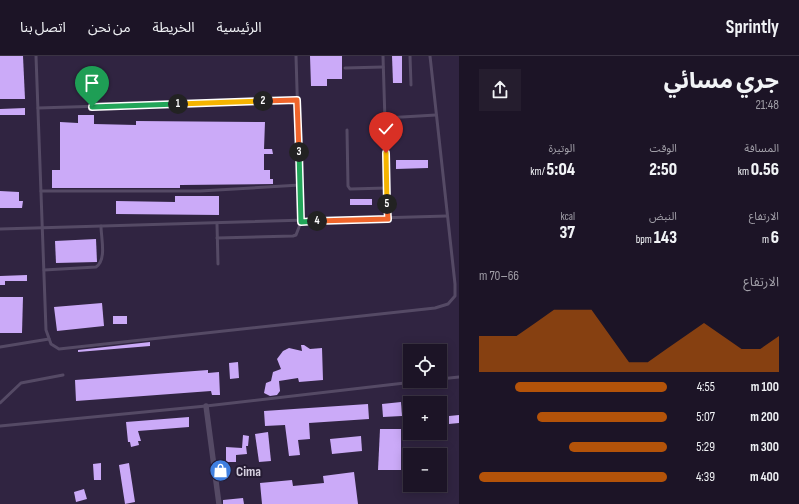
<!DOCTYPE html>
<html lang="ar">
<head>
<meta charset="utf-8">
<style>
  :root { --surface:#1c1426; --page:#251d2e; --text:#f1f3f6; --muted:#a09ea7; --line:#3a3343; --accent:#b45309 }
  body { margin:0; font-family:"Sofia Sans Condensed","Noto Sans Arabic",sans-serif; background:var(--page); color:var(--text); direction:rtl; height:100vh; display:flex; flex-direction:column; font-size:15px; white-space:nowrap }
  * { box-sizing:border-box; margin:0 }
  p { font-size:13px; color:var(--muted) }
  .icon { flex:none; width:22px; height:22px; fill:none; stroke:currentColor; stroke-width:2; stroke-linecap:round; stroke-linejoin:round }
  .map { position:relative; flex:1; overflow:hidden; direction:ltr }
  .details { display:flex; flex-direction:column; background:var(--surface); width:340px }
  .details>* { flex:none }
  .buttons { position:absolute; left:403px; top:288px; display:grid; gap:8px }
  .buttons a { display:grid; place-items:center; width:44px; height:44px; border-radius:0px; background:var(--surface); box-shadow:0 2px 10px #0003,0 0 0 1px var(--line); font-size:20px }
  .pin { position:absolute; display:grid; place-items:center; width:34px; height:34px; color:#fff; margin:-41px -17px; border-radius:50% 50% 50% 0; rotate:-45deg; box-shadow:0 0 4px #0007 }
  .pin .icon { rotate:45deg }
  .km { position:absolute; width:20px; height:20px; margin:-10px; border-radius:50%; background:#222; color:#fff; font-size:11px; line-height:20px; text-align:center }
  .round { display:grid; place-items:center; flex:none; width:42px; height:42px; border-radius:0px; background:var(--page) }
  .headline { display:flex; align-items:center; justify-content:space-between; height:68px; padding:0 20px }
  h1 { font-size:22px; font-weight:800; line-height:30px }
  .figures { display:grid; grid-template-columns:repeat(3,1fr); gap:6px; height:68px; padding:4px 20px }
  .figures div { display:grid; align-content:center }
  .figures b { font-size:17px; font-weight:800 }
  .figures small { font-size:11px; font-weight:400 }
  .figures p { font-size:11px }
  .chart { height:112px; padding:8px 20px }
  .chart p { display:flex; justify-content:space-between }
  .chart svg { width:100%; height:72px; margin-top:4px; fill:var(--accent); opacity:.7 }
  ul { padding:0 20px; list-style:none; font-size:13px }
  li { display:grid; grid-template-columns:64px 48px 1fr; align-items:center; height:30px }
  li i { height:10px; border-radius:5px; background:var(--accent) }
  header { display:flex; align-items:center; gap:24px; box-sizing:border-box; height:56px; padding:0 20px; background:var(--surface); border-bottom:1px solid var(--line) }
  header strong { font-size:19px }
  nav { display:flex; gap:22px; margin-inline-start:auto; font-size:14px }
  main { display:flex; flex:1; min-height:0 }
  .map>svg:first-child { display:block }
  .built { fill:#302441; fill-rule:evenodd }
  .building { fill:#cbaaf8 }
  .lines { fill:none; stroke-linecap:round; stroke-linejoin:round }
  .service { stroke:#554a65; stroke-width:3 }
  .minor { stroke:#554a65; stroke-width:5.5 }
  .split-1-casing { stroke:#fff; stroke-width:8 }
  .split-2-casing { stroke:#fff; stroke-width:8 }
  .split-3-casing { stroke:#fff; stroke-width:8 }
  .split-4-casing { stroke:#fff; stroke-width:8 }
  .split-5-casing { stroke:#fff; stroke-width:8 }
  .split-6-casing { stroke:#fff; stroke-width:8 }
  .split-1 { stroke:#22a559; stroke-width:5 }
  .split-2 { stroke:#f5b400; stroke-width:5 }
  .split-3 { stroke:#f0652b; stroke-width:5 }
  .split-4 { stroke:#22a559; stroke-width:5 }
  .split-5 { stroke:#f0652b; stroke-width:5 }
  .split-6 { stroke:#f5b400; stroke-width:5 }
  .labels { text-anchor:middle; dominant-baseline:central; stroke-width:4; stroke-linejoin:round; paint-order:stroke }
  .poi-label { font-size:14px; font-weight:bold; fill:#d6d0e0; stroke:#251b33; text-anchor:start }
</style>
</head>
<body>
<header>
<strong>Sprintly</strong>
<nav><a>الرئيسية</a><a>الخريطة</a><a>من نحن</a><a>اتصل بنا</a></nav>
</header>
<main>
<section class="details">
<div class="headline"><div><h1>جري مسائي</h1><p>21:48</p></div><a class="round"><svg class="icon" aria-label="share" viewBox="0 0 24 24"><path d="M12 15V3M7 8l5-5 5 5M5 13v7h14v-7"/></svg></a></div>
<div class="figures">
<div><p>المسافة</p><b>0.56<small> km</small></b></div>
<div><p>الوقت</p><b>2:50</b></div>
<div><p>الوتيرة</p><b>5:04<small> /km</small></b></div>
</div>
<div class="figures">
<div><p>الارتفاع</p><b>6<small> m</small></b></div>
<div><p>النبض</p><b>143<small> bpm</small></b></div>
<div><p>kcal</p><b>37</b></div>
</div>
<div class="chart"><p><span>الارتفاع</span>66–70 m</p>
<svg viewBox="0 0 160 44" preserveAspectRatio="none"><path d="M0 44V22L10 22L20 22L30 14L40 6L50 6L60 6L70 22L80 38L90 38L100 30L110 22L120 14L130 22L140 30L150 30L160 22V44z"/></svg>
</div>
<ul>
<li><b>100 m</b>4:55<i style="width:81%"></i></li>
<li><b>200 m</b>5:07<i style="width:69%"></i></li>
<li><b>300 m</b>5:29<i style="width:52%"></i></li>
<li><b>400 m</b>4:39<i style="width:100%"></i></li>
</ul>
</section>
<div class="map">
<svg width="459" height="448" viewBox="0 0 459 448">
  <rect width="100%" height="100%" fill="#251b33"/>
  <!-- built -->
  <path class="built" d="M0,0H459V448H0ZM410,295H440V325H410ZM410,347H440V377H410ZM410,399H440V429H410Z"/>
  <!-- building -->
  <g class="building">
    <path d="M0,0H23L25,43H0Z"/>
    <path d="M310,0H342V23H327V30H311Z"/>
    <path d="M392,0H402V27H393Z"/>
    <path d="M25,52V59H0V53Z"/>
    <path d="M78,59H94V68L136,69V65L265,66L264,93H272L273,98H264V114H270V123H273V128L180,129V132H52V114H60V66L78,67Z"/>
    <path d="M396,104H428V112L396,113Z"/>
    <path d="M0,135L19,136V145H23L22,152H0Z"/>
    <path d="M175,140H219V159L116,158V145L175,146Z"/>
    <rect x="350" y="143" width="22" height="6"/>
    <path d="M96,183L97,206L56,207L55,185Z"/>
    <path d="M27,219V225H5V229H0V220Z"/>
    <path d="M0,241H23L22,277H0Z"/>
    <path d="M102,247L104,270L57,275L54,251Z"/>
    <rect x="113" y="260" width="14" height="8"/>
    <path d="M150,286V290L78,296V294Z"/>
    <path d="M301,289H304L310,293L322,292L323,324L299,326L298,322L279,325L280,335L277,339L270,340L264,337L266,327L271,325L273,316L281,313L277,303L283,295L289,292L302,295Z"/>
    <path d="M238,306L239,322L230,323L229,307Z"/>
    <path d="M208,314V317L219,316L220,339H212L211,335L76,345L75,324Z"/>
    <path d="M401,346L402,360L383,361L382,348Z"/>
    <path d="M368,348L369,363L309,367L310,383L298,384L300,399L289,400L285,369L265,370L264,355Z"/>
    <path d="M459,359V367L449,368V360Z"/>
    <path d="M189,361V371L138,375L141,385H138L139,389L131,391L130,386H128L126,366Z"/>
    <path d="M380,373H401V414H378Z"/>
    <path d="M268,376L271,405L259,406L255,378Z"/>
    <path d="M243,379L249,380L248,390H246L247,398L236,399V406H226V391L242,392Z"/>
    <path d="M361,380L362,395L332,398L330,383Z"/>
    <path d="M101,407V424H94L93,408Z"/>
    <path d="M129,407L135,446L125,448L119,409Z"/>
    <path d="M354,416L358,448H262L260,427L292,424L293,430L324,427L323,420Z"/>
    <path d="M84,433L87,443L76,446L74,436Z"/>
    <path d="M243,442L244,448H223V444Z"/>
  </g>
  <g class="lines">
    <!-- service -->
    <g class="service">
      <path d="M36,0L46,274L51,288L59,293L435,252L448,248L455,240V228L430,0"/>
      <path d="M383,0L388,163"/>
      <path d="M410,0L411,29"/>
      <path d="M345,12L383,11"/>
      <path d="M38,52L297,44"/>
      <path d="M385,62L436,59"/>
      <path d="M347,74L348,130L350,133L387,132"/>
      <path d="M41,135H200L300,129"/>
      <path d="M217,168L218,208"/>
      <path d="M0,173L447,160"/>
      <path d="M217,182L293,180L296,179L301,166L296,0"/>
      <path d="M44,214L96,211C107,204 101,182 101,170"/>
      <path d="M0,291L49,283"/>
      <path d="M440,323L459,321"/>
      <path d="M0,347L21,327L63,319"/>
      <path d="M0,370L206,350L422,325"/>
    </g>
    <!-- minor -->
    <path class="minor" d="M206,350L219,448"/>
  </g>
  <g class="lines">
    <defs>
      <path id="split-1" d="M92,51L178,48"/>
      <path id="split-2" d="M178,48L263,45"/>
      <path id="split-3" d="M263,45L297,44L299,96"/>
      <path id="split-4" d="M299,96L301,166L317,165"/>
      <path id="split-5" d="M317,165L388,163L387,148"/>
      <path id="split-6" d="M386,97L387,148"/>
    </defs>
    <!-- split-1 casing -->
    <use href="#split-1" class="split-1-casing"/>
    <!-- split-2 casing -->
    <use href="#split-2" class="split-2-casing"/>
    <!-- split-3 casing -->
    <use href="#split-3" class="split-3-casing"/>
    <!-- split-4 casing -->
    <use href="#split-4" class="split-4-casing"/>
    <!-- split-5 casing -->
    <use href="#split-5" class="split-5-casing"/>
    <!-- split-6 casing -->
    <use href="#split-6" class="split-6-casing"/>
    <!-- split-1 -->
    <use href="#split-1" class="split-1"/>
    <!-- split-2 -->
    <use href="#split-2" class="split-2"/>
    <!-- split-3 -->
    <use href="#split-3" class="split-3"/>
    <!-- split-4 -->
    <use href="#split-4" class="split-4"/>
    <!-- split-5 -->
    <use href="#split-5" class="split-5"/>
    <!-- split-6 -->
    <use href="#split-6" class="split-6"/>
  </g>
  <!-- icons -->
  <defs>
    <symbol id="shop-disc" viewBox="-11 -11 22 22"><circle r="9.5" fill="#3f7fe0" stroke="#251b33"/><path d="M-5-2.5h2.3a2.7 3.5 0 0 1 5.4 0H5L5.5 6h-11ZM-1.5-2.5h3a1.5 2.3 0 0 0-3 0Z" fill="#fff"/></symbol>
  </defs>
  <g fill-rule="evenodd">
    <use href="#shop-disc" x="208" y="402" width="25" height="25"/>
  </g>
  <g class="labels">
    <!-- poi labels -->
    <g class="poi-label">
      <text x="236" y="415">Cima</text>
    </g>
  </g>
</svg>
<div class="buttons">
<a><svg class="icon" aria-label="locate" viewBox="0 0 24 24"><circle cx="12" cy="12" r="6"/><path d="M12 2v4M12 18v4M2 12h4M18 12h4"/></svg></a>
<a>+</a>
<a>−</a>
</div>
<div class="pin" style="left:92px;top:51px;background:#1e9e55"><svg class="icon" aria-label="arrive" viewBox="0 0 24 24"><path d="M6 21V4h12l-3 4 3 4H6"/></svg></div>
<div class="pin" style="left:386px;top:97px;background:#d93025"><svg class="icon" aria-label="check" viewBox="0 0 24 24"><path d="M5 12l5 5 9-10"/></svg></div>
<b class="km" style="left:178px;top:48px">1</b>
<b class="km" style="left:263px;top:45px">2</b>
<b class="km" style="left:299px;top:96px">3</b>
<b class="km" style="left:317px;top:165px">4</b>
<b class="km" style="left:387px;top:148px">5</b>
</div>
</main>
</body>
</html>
